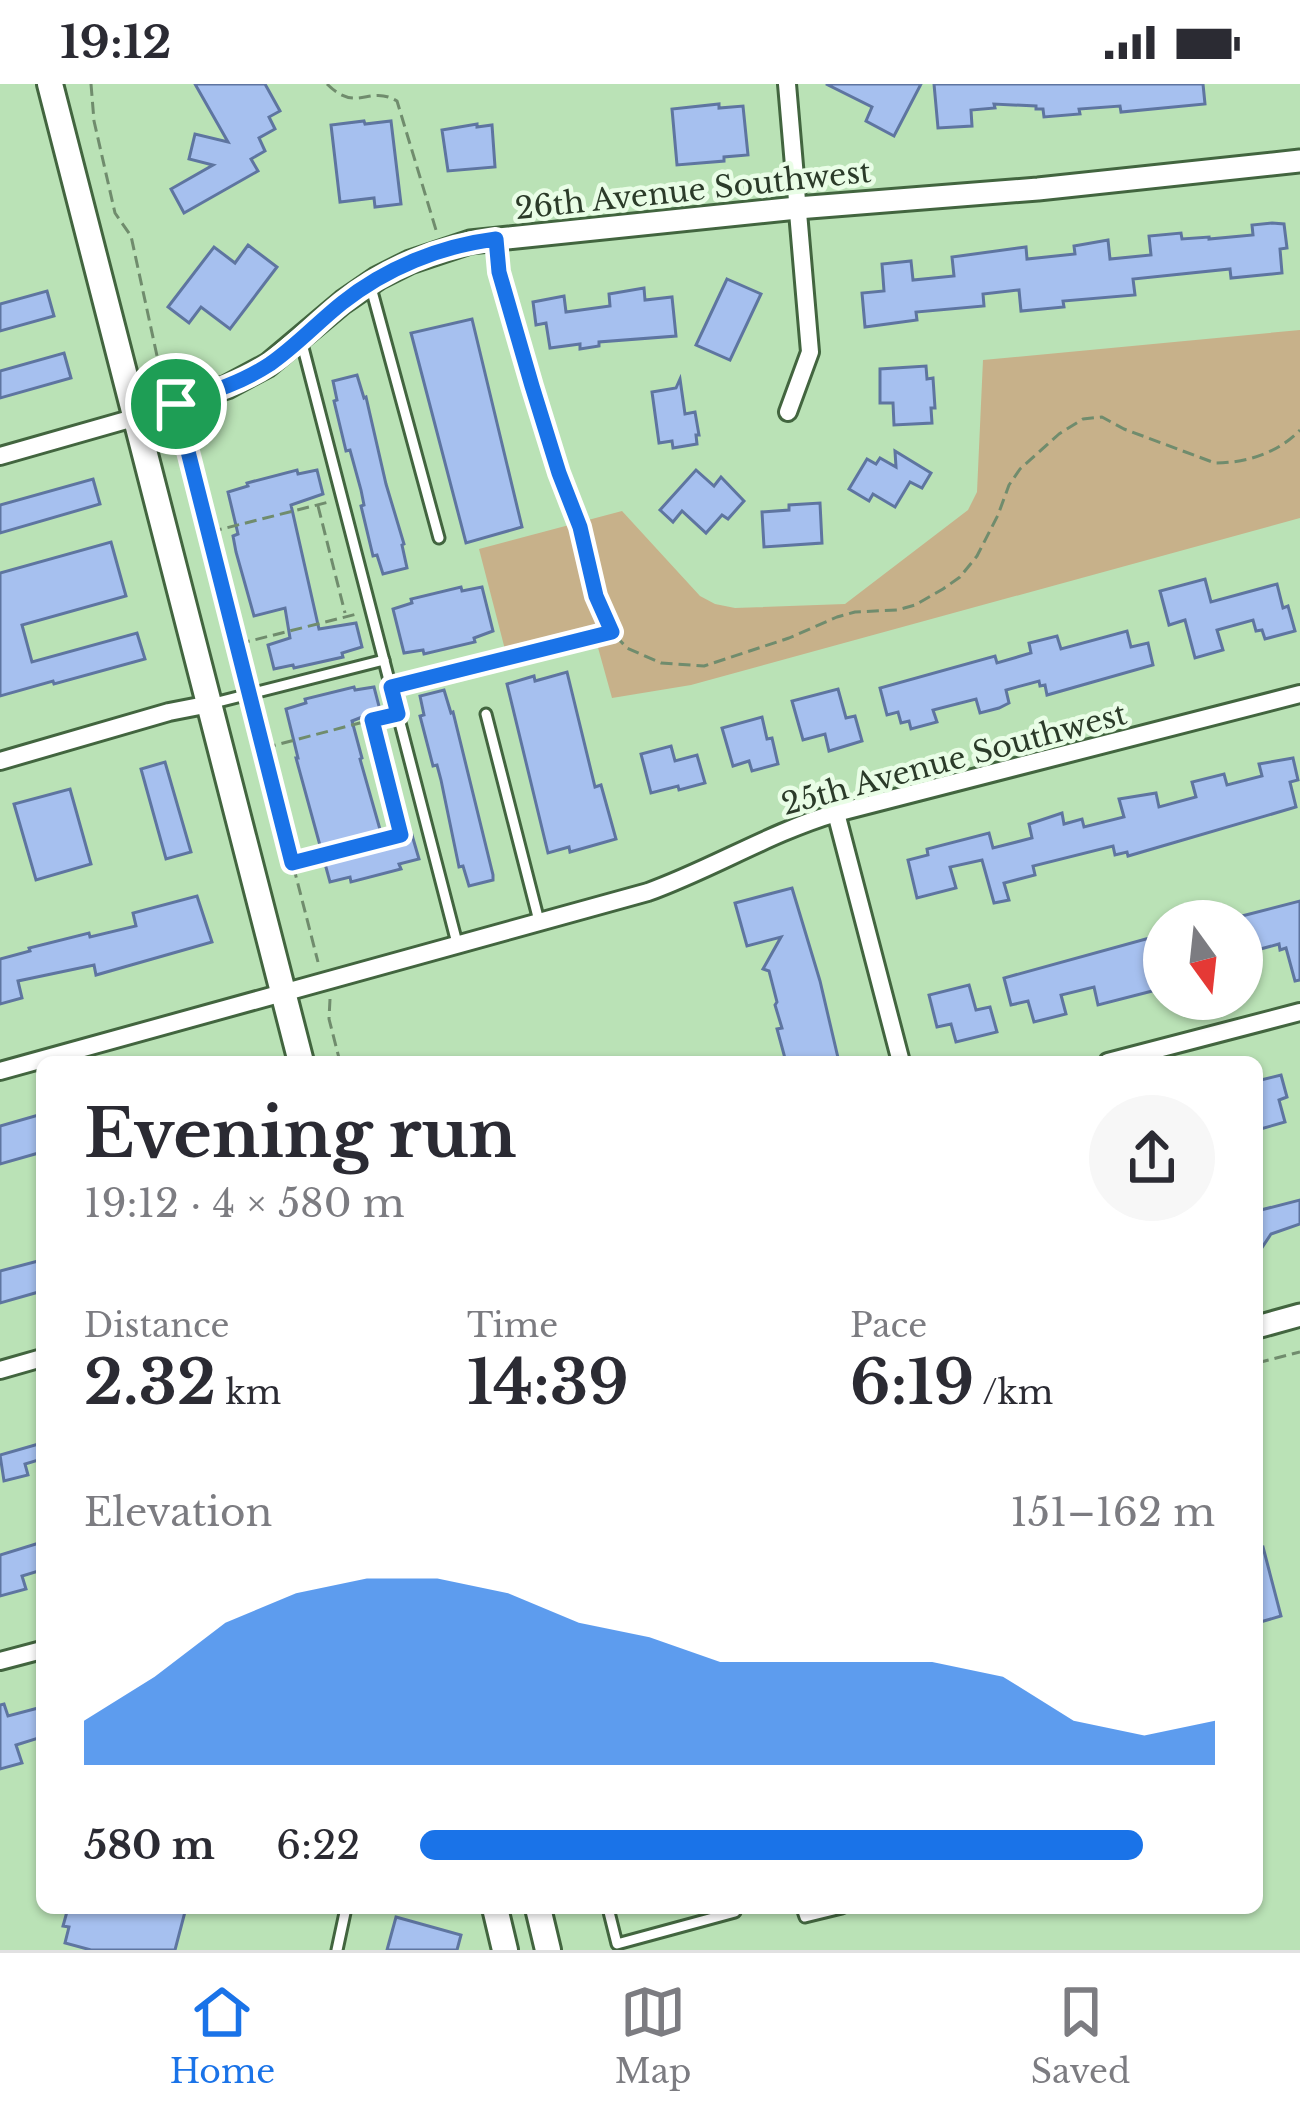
<!DOCTYPE html>
<html lang="en">
<head>
<meta charset="utf-8">
<style>
  :root { --surface:#fff; --page:#f7f7f7; --text:#2b2b33; --muted:#7c7c81; --line:#e1e1e2; --accent:#1a73e8 }
  body { margin:0; font-family:"Libre Baskerville",serif; background:var(--page); color:var(--text); height:100vh; display:flex; flex-direction:column; font-size:45px; white-space:nowrap }
  * { box-sizing:border-box; margin:0 }
  p { font-size:39px; color:var(--muted) }
  .icon { flex:none; width:66px; height:66px; fill:none; stroke:currentColor; stroke-width:2; stroke-linecap:round; stroke-linejoin:round }
  .map { position:relative; flex:1; overflow:hidden }
  .details { position:absolute; left:36px; top:972px; width:1227px; height:858px; display:flex; flex-direction:column; background:var(--surface); border-radius:18px; box-shadow:0 3px 9px #0004 }
  .details>* { flex:none }
  .needle { width:78px; rotate:165deg }
  .tools { position:absolute; left:1143px; top:816px; display:grid; gap:24px }
  .tools a { display:grid; place-items:center; width:120px; height:120px; border-radius:50%; background:var(--surface); box-shadow:0 3px 9px #0004; font-size:60px }
  .pin { position:absolute; display:grid; place-items:center; width:102px; height:102px; color:#fff; margin:-51px; border:6px solid #fff; border-radius:50%; box-shadow:0 3px 12px #0007 }
  .round { display:grid; place-items:center; flex:none; width:126px; height:126px; border-radius:63px; background:var(--page) }
  .headline { display:flex; align-items:center; justify-content:space-between; height:204px; padding:0 48px }
  h1 { font-size:66px; font-weight:700; line-height:90px }
  .figures { display:grid; grid-template-columns:repeat(3,1fr); gap:18px; height:204px; padding:12px 48px }
  .figures div { display:grid; align-content:center }
  .figures b { font-size:60px; font-weight:700 }
  .figures small { font-size:33px; font-weight:400 }
  .figures p { font-size:33px }
  .chart { height:336px; padding:24px 48px }
  .chart p { display:flex; justify-content:space-between }
  .chart svg { width:100%; height:216px; margin-top:12px; fill:var(--accent); opacity:.7 }
  ul { padding:0 48px; list-style:none; font-size:39px }
  li { display:grid; grid-template-columns:192px 144px 1fr; align-items:center; height:90px }
  li i { height:30px; border-radius:15px; background:var(--accent) }
  .status { display:flex; justify-content:space-between; align-items:center; height:84px; padding:0 60px; background:var(--surface); direction:ltr }
  .status svg { height:33px; fill:currentColor }
  .menu { display:flex; justify-content:space-around; align-items:center; height:168px; border-top:3px solid var(--line); background:var(--surface); font-size:33px; color:var(--muted) }
  .menu a { display:grid; justify-items:center; gap:6px }
  .menu .on { color:var(--accent) }
  .map>svg:first-child { display:block }
  .green { fill:#c7b18a }
  .building { fill:#a6c0ef; stroke:#5e75a0; stroke-width:3 }
  .lines { fill:none; stroke-linecap:round; stroke-linejoin:round }
  .service-casing { stroke:#42653f; stroke-width:15 }
  .minor-casing { stroke:#42653f; stroke-width:22 }
  .tertiary-casing { stroke:#42653f; stroke-width:27 }
  .secondary-casing { stroke:#42653f; stroke-width:30 }
  .path { stroke:#708c6d; stroke-width:3; stroke-dasharray:12 6; stroke-linecap:butt }
  .service { stroke:#fff; stroke-width:9 }
  .minor { stroke:#fff; stroke-width:16 }
  .tertiary { stroke:#fff; stroke-width:21 }
  .secondary { stroke:#fff; stroke-width:24 }
  .route-casing { stroke:#fff; stroke-width:24 }
  .route { stroke:#1a73e8; stroke-width:15 }
  .labels { text-anchor:middle; dominant-baseline:central; stroke-width:9; stroke-linejoin:round; paint-order:stroke }
  .street-label { font-size:30px; fill:#2b3b29; stroke:#e9fde6 }
</style>
</head>
<body>
<div class="status"><b>19:12</b><svg viewBox="0 0 49 12"><path d="M0 12V9h3v3zM5 12V6h3v6zM10 12V3h3v9zM15 12V0h3v12zM26 1h20v11H26zM47 4h2v5h-2z"/></svg></div>
<div class="map">
<svg width="1300" height="1866" viewBox="0 0 1300 1866">
  <rect width="100%" height="100%" fill="#bae2b6"/>
  <!-- green -->
  <path class="green" d="M1300,246V434L691,601L612,614L597,560L509,581L479,465L622,427L700,512L715,520L735,524L845,520L968,426L977,408L983,276Z"/>
  <!-- building -->
  <g class="building">
    <path d="M195,0H265L280,27L269,33L275,45L259,54L265,67L251,75L258,87L184,129L171,105L213,81L189,75L195,50L228,58Z"/>
    <path d="M826,0H921L894,52L866,37L872,23Z"/>
    <path d="M934,0H1203L1205,20L1121,28L1120,22L1079,25L1080,30L1044,33L1043,25H1036V22L994,20L995,24L971,26L972,42L938,44Z"/>
    <path d="M719,20V24L743,22L748,71L724,73V77L677,81L672,25Z"/>
    <path d="M364,37L365,40L391,37L401,120L375,123L374,114L340,118L331,41Z"/>
    <path d="M477,40V43L492,41L495,83L448,87L442,46Z"/>
    <path d="M1272,139L1284,140L1287,164L1280,165L1282,189L1231,194L1230,185L1133,195L1135,211L1063,217L1064,223L1021,227L1019,206L983,210L984,222L916,228L917,236L865,243L862,209L884,207L882,180L911,177L913,196L954,192L952,173L1026,163L1027,175L1075,170L1074,162L1108,156L1110,175L1151,171L1149,152L1181,149L1182,155L1209,153V155L1253,151L1252,141Z"/>
    <path d="M248,161L277,183L230,245L201,223L189,239L168,223L214,163L235,179Z"/>
    <path d="M727,195L761,210L730,276L696,261Z"/>
    <path d="M644,204L645,216L672,213L676,252L599,258V262L580,265V260L550,264L546,239L536,241L533,218L564,212L566,228L610,222L609,210Z"/>
    <path d="M47,207L54,232L0,247V220Z"/>
    <path d="M472,235L522,443L466,459L411,249Z"/>
    <path d="M64,269L71,294L0,314V287Z"/>
    <path d="M926,282L927,295L933,294L935,324H931L932,339L894,341L893,319H880V285Z"/>
    <path d="M357,291L364,314L366,313L386,400L404,460L402,461L407,484L383,490L377,471L373,472L361,422L364,421L361,406L350,366L346,367L334,317L337,316L333,297Z"/>
    <path d="M680,295L685,330L695,328L699,351H696L697,360L673,364L672,357L659,359L652,308L676,304Z"/>
    <path d="M895,367L931,389L922,404L910,398L895,423L873,410L869,417L849,405L867,375L876,380L880,374L896,383Z"/>
    <path d="M297,386L298,390L317,386L323,410L291,421L319,545L356,539L362,563L342,569L343,573L294,584L293,581L274,585L268,561L290,554L285,524L254,532L236,468L233,452L238,450L228,408L248,402L247,399Z"/>
    <path d="M696,386L714,402L721,393L744,417L728,435L722,431L706,449L682,427L673,438L660,426Z"/>
    <path d="M93,395L100,420L0,449V421Z"/>
    <path d="M820,419L822,459L764,463L762,428L789,426V421Z"/>
    <path d="M111,458L126,512L22,541L32,578L137,549L145,575L54,600L53,597L0,612V489Z"/>
    <path d="M1205,495L1211,518L1277,500L1283,524L1288,522L1295,547L1265,555L1262,546L1256,547L1253,536L1217,546L1223,566L1195,574L1185,536L1169,541L1160,507Z"/>
    <path d="M461,503L462,507L482,503L493,547L474,554L475,558L424,570L423,566L404,569L393,525L412,519L411,515Z"/>
    <path d="M1127,547L1131,563L1148,559L1153,581L1047,611L1045,601L1040,602L1039,597L1006,606L1009,619L999,624L980,629L976,615L933,626L937,638L911,645L909,637L901,639L898,628L887,631L880,604L995,572L997,579L1031,569L1029,559L1057,552L1061,565Z"/>
    <path d="M567,588L595,703L601,701L616,755L570,768L569,763L548,769L507,600L534,592L535,597Z"/>
    <path d="M354,603L355,606L374,603L380,626L352,637L362,674L360,675L383,756L412,751L419,775L399,780L401,785L351,798L350,793L330,798L296,674H298L286,625L306,619L305,615Z"/>
    <path d="M838,605L846,634L855,632L862,657L829,667L825,650L803,656L792,617Z"/>
    <path d="M444,606L451,629L453,628L493,791V796L469,802L463,782L459,783L441,696L437,681L433,682L420,632L424,631L420,612Z"/>
    <path d="M762,633L767,655L772,654L778,680L752,687L749,677L733,682L722,644Z"/>
    <path d="M671,662L675,677L697,671L705,699L679,706L678,702L651,709L641,670Z"/>
    <path d="M1293,674L1298,696L1290,698L1296,723L1128,772L1127,768L1115,771L1113,762L1033,782L1035,791L1004,799L1009,816L994,819L982,776L950,783L956,804L917,814L908,776L928,771L927,765L989,749L993,764L1032,754L1029,740L1062,729L1064,740L1082,735L1084,743L1124,733L1119,715L1156,709L1159,723L1196,713L1192,698L1224,690L1227,701L1262,692L1259,680Z"/>
    <path d="M165,678L191,768L166,775L141,685Z"/>
    <path d="M70,705L91,780L36,796L14,720Z"/>
    <path d="M792,804L820,897L839,978H786L777,945L782,944L775,921L777,918L769,887L763,885L781,853L747,862L735,819Z"/>
    <path d="M197,812L212,858L96,891L94,881L18,897L22,914L0,920V875L30,867L29,864L89,849L90,853L136,842L133,829Z"/>
    <path d="M1300,817V896L1295,897L1286,864L1280,866L1279,860L1242,870V832Z"/>
    <path d="M1164,850V904L1098,921L1094,903L1061,911L1066,930L1034,938L1028,917L1011,921L1004,894Z"/>
    <path d="M969,901L976,926L990,923L997,948L956,958L951,940L937,943L929,911Z"/>
    <path d="M1281,991L1287,1013L1279,1016L1285,1038L1257,1046V997Z"/>
    <path d="M42,1030V1068L0,1080V1042Z"/>
    <path d="M1300,1116V1140L1271,1150L1257,1171V1127Z"/>
    <path d="M42,1176V1207L0,1219V1187Z"/>
    <path d="M42,1359V1375L25,1380L28,1391L4,1397L0,1371Z"/>
    <path d="M39,1459L42,1486L22,1492L26,1505L0,1512V1471Z"/>
    <path d="M1263,1463L1281,1532L1257,1539V1464Z"/>
    <path d="M4,1620L8,1632L42,1623V1653L16,1661L22,1679L0,1685V1621Z"/>
    <path d="M68,1824H186L175,1866H91L65,1859L69,1843L63,1842Z"/>
    <path d="M396,1833L461,1851L457,1866H387Z"/>
  </g>
  <g class="lines">
    <defs>
      <g id="service">
        <path d="M370,200L439,454"/>
        <path d="M301,256L457,859"/>
        <path d="M210,620L384,576"/>
        <path d="M486,630L539,837"/>
        <path d="M608,1824L617,1860L735,1828L734,1824"/>
        <path d="M802,1824L805,1833L842,1824"/>
        <path d="M337,1866L346,1824"/>
      </g>
      <g id="minor">
        <path d="M787,0L810,268L788,328"/>
        <path d="M0,372L137,333"/>
        <path d="M0,677L169,628L210,620"/>
        <path d="M836,729L901,978"/>
        <path d="M1108,978L1300,928"/>
        <path d="M0,987L648,808C712,785 771,748 836,729L1300,610"/>
        <path d="M0,1286L42,1274"/>
        <path d="M0,1577L42,1566"/>
      </g>
      <g id="tertiary">
        <path d="M137,333L227,303L268,281L343,218L378,194L410,178L470,158L797,124L1038,105L1300,77"/>
        <path d="M1257,1243L1300,1231"/>
      </g>
      <g id="secondary">
        <path d="M50,0L301,978"/>
        <path d="M495,1824L505,1866"/>
        <path d="M538,1824L548,1866"/>
      </g>
    </defs>
    <!-- service casing -->
    <use href="#service" class="service-casing"/>
    <!-- minor casing -->
    <use href="#minor" class="minor-casing"/>
    <!-- tertiary casing -->
    <use href="#tertiary" class="tertiary-casing"/>
    <!-- secondary casing -->
    <use href="#secondary" class="secondary-casing"/>
    <!-- path -->
    <g class="path">
      <path d="M91,0L94,37L115,129L131,152L159,281L169,293L171,302"/>
      <path d="M327,0C357,30 369,0 397,17L436,146"/>
      <path d="M497,175L500,194L559,390L576,429L602,530L612,548L627,564L661,579L704,582L789,554L837,533L855,528L897,526L915,521L943,505L960,493L977,472L998,431L1009,401L1020,385L1059,350L1083,335L1102,333L1124,345L1215,379C1246,379 1278,369 1300,346"/>
      <path d="M181,340L245,593"/>
      <path d="M318,422L345,529"/>
      <path d="M210,448L329,418"/>
      <path d="M238,560L357,530"/>
      <path d="M404,600L610,548"/>
      <path d="M253,625L318,878"/>
      <path d="M373,638L401,751"/>
      <path d="M264,664L383,633"/>
      <path d="M293,778L412,748"/>
      <path d="M330,915L329,935L340,978"/>
      <path d="M1257,1279L1300,1268"/>
    </g>
    <!-- service -->
    <use href="#service" class="service"/>
    <!-- minor -->
    <use href="#minor" class="minor"/>
    <!-- tertiary -->
    <use href="#tertiary" class="tertiary"/>
    <!-- secondary -->
    <use href="#secondary" class="secondary"/>
  </g>
  <g class="lines">
    <defs>
      <path id="route" d="M496,155L499,188L532,302L559,389L580,443L596,512L612,548L391,603L398,630L372,636L401,751L292,779L176,320C209,309 241,299 270,280C296,262 317,239 342,219C386,184 440,162 496,155Z"/>
    </defs>
    <!-- route casing -->
    <use href="#route" class="route-casing"/>
    <!-- route -->
    <use href="#route" class="route"/>
  </g>
  <g class="labels">
    <!-- street labels -->
    <g class="street-label">
      <text transform="translate(693 106) rotate(-6)">26th Avenue Southwest</text>
      <text transform="translate(954 675) rotate(-15)">25th Avenue Southwest</text>
    </g>
  </g>
</svg>
<div class="tools">
<a><svg class="needle" viewBox="-14 -14 28 28"><path d="M0-13l5 13h-10z" fill="#e53935"/><path d="M0 13l5-13h-10z" fill="#7c7c81"/></svg></a>
</div>
<div class="pin" style="left:176px;top:320px;background:#1e9e55"><svg class="icon" aria-label="arrive" viewBox="0 0 24 24"><path d="M6 21V4h12l-3 4 3 4H6"/></svg></div>
<section class="details">
<div class="headline"><div><h1>Evening run</h1><p>19:12 · 4 × 580 m</p></div><a class="round"><svg class="icon" aria-label="share" viewBox="0 0 24 24"><path d="M12 15V3M7 8l5-5 5 5M5 13v7h14v-7"/></svg></a></div>
<div class="figures">
<div><p>Distance</p><b>2.32<small> km</small></b></div>
<div><p>Time</p><b>14:39</b></div>
<div><p>Pace</p><b>6:19<small> /km</small></b></div>
</div>
<div class="chart"><p><span>Elevation</span>151–162 m</p>
<svg viewBox="0 0 160 44" preserveAspectRatio="none"><path d="M0 44V35L10 26L20 15L30 9L40 6L50 6L60 9L70 15L80 18L90 23L100 23L110 23L120 23L130 26L140 35L150 38L160 35V44z"/></svg>
</div>
<ul>
<li><b>580 m</b>6:22<i style="width:91%"></i></li>
</ul>
</section>
</div>
<nav class="menu">
<a class="on"><svg class="icon" aria-label="home" viewBox="0 0 24 24"><path d="M3 11l9-7 9 7M6 9v11h12V9"/></svg>Home</a>
<a><svg class="icon" aria-label="map" viewBox="0 0 24 24"><path d="M3 6l6-2 6 2 6-2v14l-6 2-6-2-6 2zM9 4v14M15 6v14"/></svg>Map</a>
<a><svg class="icon" aria-label="saved" viewBox="0 0 24 24"><path d="M7 4h10v16l-5-4-5 4z"/></svg>Saved</a>
</nav>
</body>
</html>
